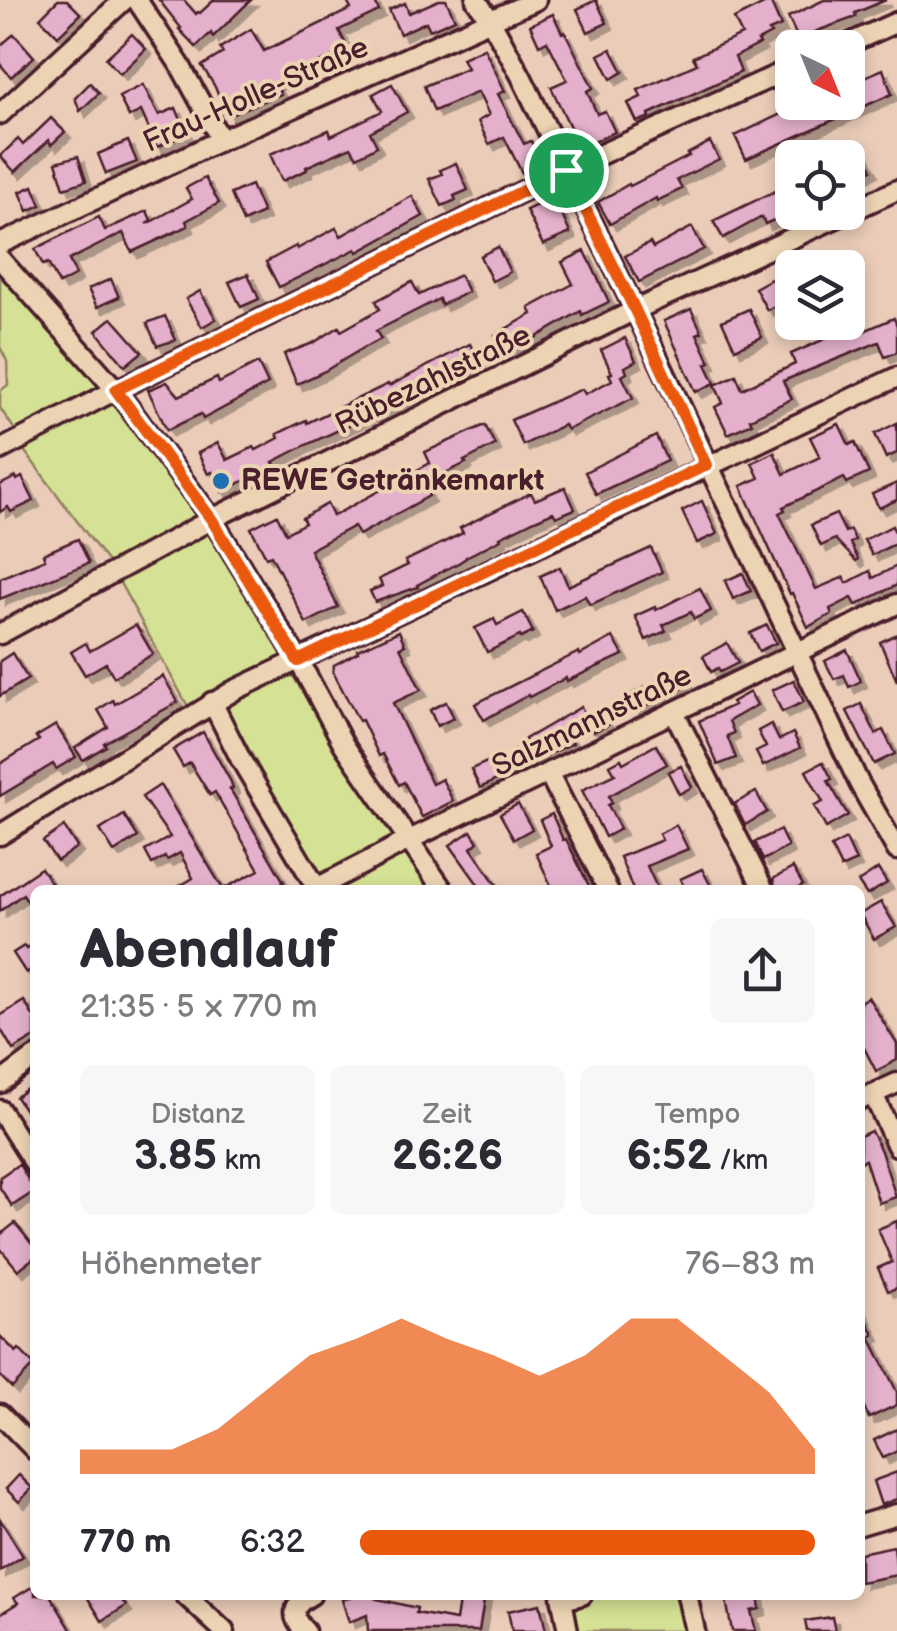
<!DOCTYPE html>
<html lang="de">
<head>
<meta charset="utf-8">
<style>
  :root { --surface:#fff; --page:#f7f7f7; --text:#2b2b33; --muted:#7c7c81; --accent:#ea580c }
  body { margin:0; font-family:"Balsamiq Sans",sans-serif; background:var(--page); color:var(--text); height:100vh; display:flex; flex-direction:column; font-size:38px; white-space:nowrap }
  * { box-sizing:border-box; margin:0 }
  p { font-size:32px; color:var(--muted) }
  .icon { flex:none; width:55px; height:55px; fill:none; stroke:currentColor; stroke-width:2; stroke-linecap:round; stroke-linejoin:round }
  .map { position:relative; flex:1; overflow:hidden }
  .side { position:absolute; left:30px; top:885px; width:835px; height:715px; display:flex; flex-direction:column; background:var(--surface); border-radius:15px; box-shadow:0 5px 15px #0003 }
  .side>* { flex:none }
  .needle { width:65px; rotate:137deg }
  .buttons { position:absolute; left:775px; top:30px; display:grid; gap:20px }
  .buttons a { display:grid; place-items:center; width:90px; height:90px; border-radius:15px; background:var(--surface); box-shadow:0 5px 15px #0003; font-size:50px }
  .pin { position:absolute; display:grid; place-items:center; width:85px; height:85px; color:#fff; margin:-42px; border:5px solid #fff; border-radius:50%; box-shadow:0 2px 10px #0007 }
  .round { display:grid; place-items:center; flex:none; width:105px; height:105px; border-radius:15px; background:var(--page) }
  .headline { display:flex; align-items:center; justify-content:space-between; height:170px; padding:0 50px }
  h1 { font-size:55px; font-weight:600; line-height:75px }
  .metrics { display:grid; grid-template-columns:repeat(3,1fr); gap:15px; height:170px; padding:10px 50px }
  .metrics div { display:grid; align-content:center; border-radius:15px; background:var(--page); text-align:center }
  .metrics b { font-size:42px; font-weight:600 }
  .metrics small { font-size:28px; font-weight:400 }
  .metrics p { font-size:28px }
  .chart { height:280px; padding:20px 50px }
  .chart p { display:flex; justify-content:space-between }
  .chart svg { width:100%; height:180px; margin-top:10px; fill:var(--accent); opacity:.7 }
  ul { padding:0 50px; list-style:none; font-size:32px }
  li { display:grid; grid-template-columns:160px 120px 1fr; align-items:center; height:75px }
  li i { height:25px; border-radius:12px; background:var(--accent) }
  .map>svg:first-child { display:block }
  .green { fill:#d5e194; stroke:#908060; stroke-width:2.5 }
  .building { fill:#e4b0cc; stroke:#4a1f2b; stroke-width:2.5; filter:url(#shadow) }
  .lines { fill:none; stroke-linecap:round; stroke-linejoin:round }
  .minor-casing { stroke:#4a1f2b; stroke-width:25 }
  .minor { stroke:#ebd3b3; stroke-width:18 }
  .route-casing { stroke:#fff; stroke-width:20 }
  .route { stroke:#ea580c; stroke-width:12 }
  .poi-dot { fill:#1f6fb2; stroke:#ebd3b3; stroke-width:4 }
  .labels { text-anchor:middle; dominant-baseline:central; stroke-width:8; stroke-linejoin:round; paint-order:stroke }
  .street-label { font-size:30px; fill:#4a1f2b; stroke:#ebd3b3 }
  .poi-label { font-size:30px; font-weight:bold; fill:#4a1f2b; stroke:#ebd3b3; text-anchor:start }
</style>
</head>
<body>
<div class="map">
<svg width="897" height="1631" viewBox="0 0 897 1631">
  <defs>
    <filter id="shadow"><feDropShadow dx="6" dy="6" stdDeviation="0" flood-color="#0004"/></filter>
  </defs>
  <rect width="100%" height="100%" fill="#eaccb8"/>
  <filter id="ink" filterUnits="userSpaceOnUse"><feTurbulence type="fractalNoise" baseFrequency=".01" numOctaves="2"/><feDisplacementMap in="SourceGraphic" scale="20" xChannelSelector="R" yChannelSelector="G"/><feConvolveMatrix kernelMatrix="1 2 1 2 8 2 1 2 1" color-interpolation-filters="sRGB"/></filter>
  <g filter="url(#ink)">
    <!-- green -->
    <g class="green">
      <path d="M0,272C12,285 27,307 41,316L108,396L204,524L270,631L287,666L338,749L431,890H324L315,868L218,694L190,710L110,565L17,441L15,430L0,408V391L8,385L7,361L0,347Z"/>
      <path d="M571,1595H679L686,1631H579Z"/>
    </g>
    <!-- building -->
    <g class="building">
      <path d="M58,0H67L81,14L58,36L40,18Z"/>
      <path d="M159,0H184L196,14L198,12L200,13L214,0H251L213,37L211,33L196,47L179,29L181,28Z"/>
      <path d="M346,0H374L379,11L339,30L348,49L276,84L281,94L228,115L214,85L202,66L223,53L220,48L251,29L264,51L351,9Z"/>
      <path d="M439,0H446L455,19L430,30L426,22L400,34L389,10L405,3L409,13Z"/>
      <path d="M596,0L607,23L588,32L577,9Z"/>
      <path d="M824,0H886L855,13L856,17L817,31L799,41L788,17Z"/>
      <path d="M770,1L781,26L769,31L771,34L758,41L760,44L735,57L741,72L649,114L650,117L637,122L628,103L641,97L638,90L697,64L693,57L742,35L734,19Z"/>
      <path d="M553,14L562,33L565,32L593,88L587,91L597,114L605,111L615,132L580,148L551,87L567,80L547,41L539,45L530,25Z"/>
      <path d="M14,34L34,57L11,77L0,64V46Z"/>
      <path d="M132,34L146,49L120,74L106,58Z"/>
      <path d="M484,48L505,91L498,94L524,144L531,141L542,163L522,173L504,137L489,144L478,121L489,115L478,92L434,111L424,86L467,68L462,58Z"/>
      <path d="M611,49L623,72L611,79L599,55Z"/>
      <path d="M883,69L892,94L746,159L735,136L806,102H848V84Z"/>
      <path d="M90,83L99,93L80,111L75,98Z"/>
      <path d="M392,84L407,112L370,132L377,146L357,157L351,147L306,167L307,170L282,181L270,154L329,130L331,136L382,111L373,94Z"/>
      <path d="M143,85L159,115L176,108L187,134L157,147L141,111L129,117L119,97Z"/>
      <path d="M51,118L65,132L51,145L49,140L15,172L0,156L18,139L23,145Z"/>
      <path d="M128,141L137,162L106,174L98,154Z"/>
      <path d="M710,142L719,159L677,180L682,189L657,201L656,198L610,224L598,202L629,184L630,186L689,156L687,154Z"/>
      <path d="M860,145L872,170L848,183V152Z"/>
      <path d="M78,156L86,181L64,188L56,162Z"/>
      <path d="M456,163L468,190L454,196L456,200L442,206L429,179L442,174L440,170Z"/>
      <path d="M205,178L219,203L186,221L188,226L132,252L123,233L69,260L76,275L59,284L48,263L43,265L35,249L99,217L105,230L147,211L151,220L147,224L192,199L186,188Z"/>
      <path d="M792,183V212L765,224L762,217L723,238L713,221Z"/>
      <path d="M251,185L263,213L243,222L231,194Z"/>
      <path d="M33,186L41,205L28,211L20,192Z"/>
      <path d="M412,196L423,216L358,252L356,249L279,287L266,262L296,246L297,249L336,228L341,236Z"/>
      <path d="M554,197L570,233L543,245L526,210Z"/>
      <path d="M692,227L704,249L639,282L625,256L650,243L653,248Z"/>
      <path d="M498,247L510,272L492,281L480,256Z"/>
      <path d="M585,251L609,302L582,315L581,311L506,355L495,335L532,314L529,308L573,284L562,262Z"/>
      <path d="M248,274L259,299L241,307L229,282Z"/>
      <path d="M460,275L468,292L441,305L439,299L376,331L381,339L365,347L325,371L297,384L284,354L313,343L339,327L341,331L380,309L376,301L412,282L419,295Z"/>
      <path d="M775,277L787,299L767,310L755,288Z"/>
      <path d="M111,279L119,297L97,307L88,289Z"/>
      <path d="M200,291L216,319L202,327L186,299Z"/>
      <path d="M691,309L702,332L697,334L710,362L706,364L715,383L696,392L664,321Z"/>
      <path d="M749,309L762,337L735,349L722,321Z"/>
      <path d="M165,316L176,340L157,346L147,323Z"/>
      <path d="M112,318L142,352L125,366L96,331Z"/>
      <path d="M894,318L897,326V352L885,357L879,342L783,381L792,399L750,419L752,423L728,434L715,407L723,403L715,385L736,375L742,389L795,364L791,354L825,339L824,337L850,325L855,335Z"/>
      <path d="M625,338L636,361L625,367L627,373L622,376L633,398L567,430L564,425L523,445L511,420L582,389L585,394L612,380L609,374L612,373L601,350Z"/>
      <path d="M470,344L481,365L414,399L412,396L372,417L371,415L306,445L273,462L275,465L222,492L212,472L208,474L198,453L218,443L227,460L254,447L256,450L279,438L277,434L306,420L307,423L388,384L389,386Z"/>
      <path d="M258,363L268,384L203,419L201,414L167,430L148,390L167,382L179,396L217,378L219,383Z"/>
      <path d="M897,423V453L886,458L875,434Z"/>
      <path d="M839,424L849,445L855,442L869,473L847,483L844,478L783,507L785,510L779,513L816,589L844,577L847,583L870,571L873,578L897,566V585L856,605L852,598L830,609L832,614L808,627L792,593L790,594L741,486L759,478L752,463L774,452L784,474L820,457L810,437Z"/>
      <path d="M485,425L495,445L464,461L466,463L423,484L429,496L359,535L354,526L310,550L338,607L306,623L271,555L266,557L251,528L277,515L286,533L305,523L302,518L327,504L333,516L430,463L425,452Z"/>
      <path d="M656,436L667,461L596,494L585,472Z"/>
      <path d="M16,477L17,480L22,477L34,501L11,512L8,507L0,512V485Z"/>
      <path d="M897,483V500L879,508L872,494Z"/>
      <path d="M565,487L575,509L556,517L553,512L535,520L500,537L501,539L466,557V558L460,562L417,585L418,587L375,602L370,591L382,586L379,579L408,565L405,561L463,533L460,528L531,493L535,500Z"/>
      <path d="M702,501L717,534L697,543L682,511Z"/>
      <path d="M836,514L845,532L850,530L855,540L850,543L858,559L856,561L835,539L821,546L811,525Z"/>
      <path d="M892,526L897,536V543L872,555L864,540Z"/>
      <path d="M78,539L89,563L0,599V578L45,559L43,554Z"/>
      <path d="M651,548L662,572L590,605L585,596L555,610L540,576L560,567L568,586Z"/>
      <path d="M743,573L751,591L733,599L725,581Z"/>
      <path d="M700,588L711,611L694,619L691,612L663,625L666,631L646,640L635,616L655,607L656,610Z"/>
      <path d="M523,612L533,632L521,638L520,636L487,652L475,628L494,619L497,625Z"/>
      <path d="M136,625L153,654L114,677L106,663L85,675L71,652L86,643L90,651Z"/>
      <path d="M767,625L776,643L759,651L750,633Z"/>
      <path d="M399,631L405,645L400,647L421,690L393,703L432,784L442,779L453,801L422,817L404,782L399,785L383,754L379,756L362,720L359,721L333,672L334,665L358,652L357,650Z"/>
      <path d="M897,634V681L880,642Z"/>
      <path d="M613,637L623,655L567,681L566,678L529,697L528,695L484,720L475,704L579,652L580,655Z"/>
      <path d="M727,643L738,663L720,672L718,668L711,672L703,656Z"/>
      <path d="M847,650L861,681L849,687L844,675L834,679L825,661Z"/>
      <path d="M12,653L28,679L0,696V661Z"/>
      <path d="M681,669L689,685L635,711L628,696Z"/>
      <path d="M163,676L178,702L104,743L106,746L83,760L75,748L108,727L98,710L113,700L115,704Z"/>
      <path d="M794,680L804,702L782,712L772,690Z"/>
      <path d="M750,692L757,705L729,721L734,733L727,736L736,758L718,765L699,721L734,705L732,702Z"/>
      <path d="M446,702L454,718L437,726L430,710Z"/>
      <path d="M861,704L876,734L883,730L895,754L874,764L847,711Z"/>
      <path d="M581,707L588,720L566,730L573,743L480,788L471,769L489,761L492,766L514,755L512,752L527,744L525,739Z"/>
      <path d="M600,710L608,725L593,732L586,717Z"/>
      <path d="M771,724L779,740L793,733L800,748L763,766L756,752L766,747L758,731Z"/>
      <path d="M56,725L76,757L56,769L53,764L0,796V764L39,740L36,737Z"/>
      <path d="M203,732L231,782L233,788L230,789L284,882L271,890H173L193,878L180,853L167,860L165,857L152,864L145,851L170,837L142,797L160,785L223,889L259,870L215,792L210,795L190,763L183,767L173,750Z"/>
      <path d="M656,745L667,764L609,796L612,803L608,805L620,829L605,837L582,790L615,774L610,765L621,759L623,763Z"/>
      <path d="M823,762L832,779L828,781L848,815L826,828L814,806L823,802L806,771Z"/>
      <path d="M681,766L692,787L679,794L668,772Z"/>
      <path d="M756,792L767,812L745,825L734,804Z"/>
      <path d="M518,804L532,829L514,839L500,814Z"/>
      <path d="M552,814L563,840L566,839L591,890H553L536,853L551,846L540,820Z"/>
      <path d="M124,815L138,837L114,852L100,830Z"/>
      <path d="M676,825L688,849L647,866L658,890H633L620,857L662,840L659,834Z"/>
      <path d="M64,827L77,847L57,861L43,841Z"/>
      <path d="M780,830L788,847L763,860L755,842Z"/>
      <path d="M471,831L478,842L471,848L500,890H482L450,845Z"/>
      <path d="M846,839L856,861L841,868L831,847Z"/>
      <path d="M41,868L56,890H35V913L23,894L0,911V896Z"/>
      <path d="M793,868L803,885L795,890H776L773,879Z"/>
      <path d="M702,869L713,890H686L680,879Z"/>
      <path d="M878,869L887,883L867,895L858,882Z"/>
      <path d="M881,902L896,927L874,939L860,914Z"/>
      <path d="M35,943V967L26,973L13,953L24,946L26,949Z"/>
      <path d="M868,997L897,1044V1060L876,1071L860,1040V1002Z"/>
      <path d="M24,1001L35,1019V1037L13,1050L0,1028V1016Z"/>
      <path d="M35,1083V1125L16,1097Z"/>
      <path d="M871,1131L881,1151L896,1197L879,1203L865,1160L860,1162V1136Z"/>
      <path d="M19,1164L35,1191L12,1206L0,1188V1177Z"/>
      <path d="M897,1221V1288L888,1291L878,1268L892,1262L878,1229Z"/>
      <path d="M15,1223L35,1248V1257L18,1270L0,1248V1235Z"/>
      <path d="M860,1306L874,1335L870,1337L897,1392V1405L869,1418L860,1398Z"/>
      <path d="M0,1336L16,1352L19,1349L34,1365L12,1388L0,1376Z"/>
      <path d="M897,1429V1451L883,1458L874,1440Z"/>
      <path d="M897,1472V1499L881,1505L873,1481Z"/>
      <path d="M19,1475L32,1488L19,1502L6,1489Z"/>
      <path d="M0,1519L23,1556L0,1571Z"/>
      <path d="M894,1546L897,1575L860,1582V1553Z"/>
      <path d="M35,1585V1595H50L72,1631H4L0,1624V1614L18,1603L14,1598Z"/>
      <path d="M86,1595H118L126,1606L102,1621Z"/>
      <path d="M356,1595H383L377,1599L417,1608L416,1613L456,1620L460,1595H485L479,1631H368L367,1615L349,1622L342,1600Z"/>
      <path d="M725,1595H758L760,1609L751,1611L756,1631H732Z"/>
      <path d="M540,1604L546,1631H512L508,1611Z"/>
      <path d="M832,1617L835,1631H807L805,1621Z"/>
    </g>
    <g class="lines">
      <defs>
        <g id="minor">
          <path d="M137,0L180,65L221,140"/>
          <path d="M476,0L491,21L521,76L635,310L859,783L897,850"/>
          <path d="M839,48L897,22"/>
          <path d="M0,114L124,0"/>
          <path d="M0,244L221,140L536,0"/>
          <path d="M0,259L116,390L212,519L299,661L344,745L443,890"/>
          <path d="M0,450L116,390L566,170L792,68"/>
          <path d="M0,634L212,519L635,310L897,190"/>
          <path d="M212,702L241,760L318,890"/>
          <path d="M674,712L764,890"/>
          <path d="M549,774L608,890"/>
          <path d="M0,835L233,691L897,377"/>
          <path d="M313,890L409,840L897,604"/>
          <path d="M0,1083L35,1057"/>
          <path d="M873,1094L897,1146"/>
          <path d="M860,1100L897,1083"/>
          <path d="M0,1110L35,1165"/>
          <path d="M0,1414L35,1450"/>
          <path d="M860,1525L897,1514"/>
          <path d="M185,1595L224,1631"/>
          <path d="M561,1595L568,1631"/>
          <path d="M687,1595L695,1631"/>
          <path d="M562,1600L582,1595"/>
          <path d="M305,1631C289,1616 293,1605 311,1595"/>
        </g>
      </defs>
      <!-- minor casing -->
      <use href="#minor" class="minor-casing"/>
      <!-- minor -->
      <use href="#minor" class="minor"/>
    </g>
  </g>
  <g class="lines" filter="url(#ink)">
    <defs>
      <path id="route" d="M566,170L635,310L706,465L298,661L212,520L116,390Z"/>
    </defs>
    <!-- route casing -->
    <use href="#route" class="route-casing"/>
    <!-- route -->
    <use href="#route" class="route"/>
  </g>
  <!-- markers -->
  <circle class="poi-dot" cx="221" cy="481" r="10"/>
  <g class="labels">
    <!-- street labels -->
    <g class="street-label">
      <text transform="translate(256 95) rotate(-24)">Frau-Holle-Straße</text>
      <text transform="translate(433 380) rotate(-26)">Rübezahlstraße</text>
      <text transform="translate(592 721) rotate(-26)">Salzmannstraße</text>
    </g>
    <!-- poi labels -->
    <g class="poi-label">
      <text x="241" y="481">REWE Getränkemarkt</text>
    </g>
  </g>
</svg>
<div class="buttons">
<a><svg class="needle" viewBox="-14 -14 28 28"><path d="M0-13l5 13h-10z" fill="#e53935"/><path d="M0 13l5-13h-10z" fill="#7c7c81"/></svg></a>
<a><svg class="icon" aria-label="locate" viewBox="0 0 24 24"><circle cx="12" cy="12" r="6"/><path d="M12 2v4M12 18v4M2 12h4M18 12h4"/></svg></a>
<a><svg class="icon" aria-label="layers" viewBox="0 0 24 24"><path d="M12 4l9 5-9 5-9-5zM3 14l9 5 9-5"/></svg></a>
</div>
<div class="pin" style="left:566px;top:170px;background:#1e9e55"><svg class="icon" aria-label="arrive" viewBox="0 0 24 24"><path d="M6 21V4h12l-3 4 3 4H6"/></svg></div>
<section class="side">
<div class="headline"><div><h1>Abendlauf</h1><p>21:35 · 5 × 770 m</p></div><a class="round"><svg class="icon" aria-label="share" viewBox="0 0 24 24"><path d="M12 15V3M7 8l5-5 5 5M5 13v7h14v-7"/></svg></a></div>
<div class="metrics">
<div><p>Distanz</p><b>3.85<small> km</small></b></div>
<div><p>Zeit</p><b>26:26</b></div>
<div><p>Tempo</p><b>6:52<small> /km</small></b></div>
</div>
<div class="chart"><p><span>Höhenmeter</span>76–83 m</p>
<svg viewBox="0 0 160 44" preserveAspectRatio="none"><path d="M0 44V38L10 38L20 38L30 33L40 24L50 15L60 11L70 6L80 11L90 15L100 20L110 15L120 6L130 6L140 15L150 24L160 38V44z"/></svg>
</div>
<ul>
<li><b>770 m</b>6:32<i style="width:100%"></i></li>
</ul>
</section>
</div>
</body>
</html>
